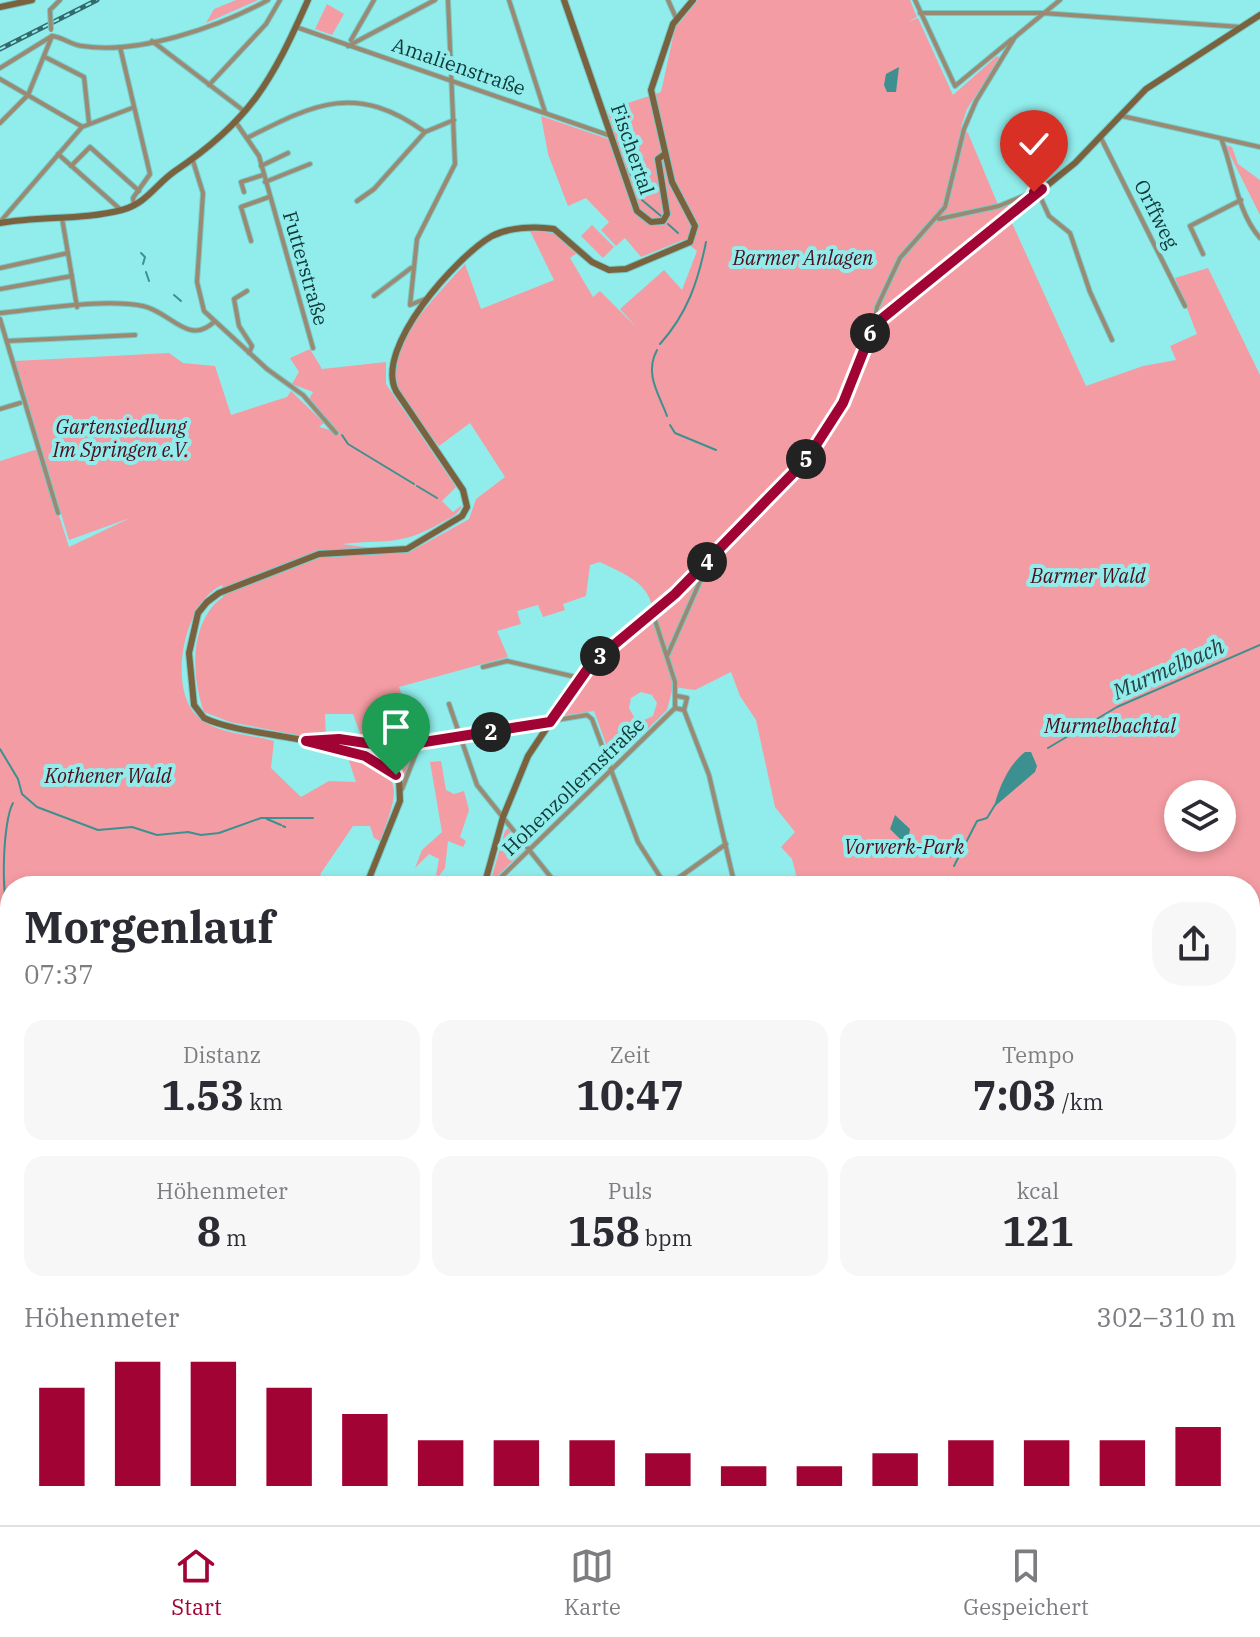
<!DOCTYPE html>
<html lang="de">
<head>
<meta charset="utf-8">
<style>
  :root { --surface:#fff; --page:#f7f7f7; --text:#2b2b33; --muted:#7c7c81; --line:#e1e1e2; --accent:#a20335 }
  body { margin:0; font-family:"IBM Plex Serif",serif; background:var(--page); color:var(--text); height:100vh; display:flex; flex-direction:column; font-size:30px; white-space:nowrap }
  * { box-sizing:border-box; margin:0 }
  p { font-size:26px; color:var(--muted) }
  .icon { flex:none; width:44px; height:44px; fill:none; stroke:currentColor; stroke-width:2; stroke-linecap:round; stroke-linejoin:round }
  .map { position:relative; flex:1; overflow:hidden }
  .sheet { position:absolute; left:0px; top:876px; width:1260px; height:650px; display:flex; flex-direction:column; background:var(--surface); border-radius:32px 32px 0 0; box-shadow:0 4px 12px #0003 }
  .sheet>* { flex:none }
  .fabs { position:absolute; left:1164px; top:780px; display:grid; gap:16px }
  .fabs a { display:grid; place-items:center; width:72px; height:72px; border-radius:50%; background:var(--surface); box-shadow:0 4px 12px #0003; font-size:40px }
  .pin { position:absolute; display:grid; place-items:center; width:68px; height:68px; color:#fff; margin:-82px -34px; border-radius:50% 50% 50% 0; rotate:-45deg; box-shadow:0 0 8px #0007 }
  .pin .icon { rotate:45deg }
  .km { position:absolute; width:40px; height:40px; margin:-20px; border-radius:50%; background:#222; color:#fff; font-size:22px; line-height:40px; text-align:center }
  .round { display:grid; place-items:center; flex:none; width:84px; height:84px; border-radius:32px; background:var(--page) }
  .overview { display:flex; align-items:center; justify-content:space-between; height:136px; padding:0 24px }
  h1 { font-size:44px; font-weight:800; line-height:60px }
  .figures { display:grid; grid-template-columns:repeat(3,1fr); gap:12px; height:136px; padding:8px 24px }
  .figures div { display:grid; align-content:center; border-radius:20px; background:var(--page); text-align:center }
  .figures b { font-size:40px; font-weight:800 }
  .figures small { font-size:22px; font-weight:400 }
  .figures p { font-size:22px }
  .chart { height:224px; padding:16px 24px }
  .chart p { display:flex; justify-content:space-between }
  .chart svg { width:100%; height:144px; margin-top:8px; stroke:var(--accent); stroke-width:6 }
  .menu { display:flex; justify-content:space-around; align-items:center; height:112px; border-top:2px solid var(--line); background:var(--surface); font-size:22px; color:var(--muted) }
  .menu a { display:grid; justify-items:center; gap:4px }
  .menu .on { color:var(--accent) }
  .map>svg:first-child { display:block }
  .green { fill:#f49ca3; fill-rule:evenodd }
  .water { fill:#3d9090 }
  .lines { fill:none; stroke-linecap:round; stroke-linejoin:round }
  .stream { stroke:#3d9090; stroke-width:2 }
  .street-casing { stroke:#77c9c8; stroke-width:6 }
  .secondary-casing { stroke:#77c9c8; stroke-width:8 }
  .street { stroke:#9b8972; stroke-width:4 }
  .secondary { stroke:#7b623f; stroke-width:6 }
  .rail-casing { stroke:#336b6b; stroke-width:5 }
  .rail { stroke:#91edec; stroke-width:2; stroke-dasharray:6; stroke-linecap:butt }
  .street-bridge-casing { stroke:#77c9c8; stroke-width:6; stroke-linecap:butt }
  .street-bridge { stroke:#9b8972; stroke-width:4 }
  .route-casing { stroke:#fff; stroke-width:16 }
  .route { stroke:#a20335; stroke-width:10 }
  .labels { text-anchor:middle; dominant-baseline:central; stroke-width:8; stroke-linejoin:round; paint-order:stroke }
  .street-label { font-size:20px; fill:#0f3838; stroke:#91edec }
  .park-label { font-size:20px; font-style:italic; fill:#500d1b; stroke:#91edec }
  .water-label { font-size:22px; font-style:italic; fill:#294444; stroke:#91edec }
</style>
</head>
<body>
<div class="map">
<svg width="1260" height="1525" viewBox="0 0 1260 1525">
  <rect width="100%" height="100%" fill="#91edec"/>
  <!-- green -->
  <g class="green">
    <path d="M236,0H258L206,23L214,9Z"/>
    <path d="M698,0H910L917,17L908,22L918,18L953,95L997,56L1000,58L967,109L961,127L968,133L999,207L1016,204L1007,212L1086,386L1143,366L1176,360L1170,346L1197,334L1175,278L1208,268L1260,375V1525H503L489,1516H1250V886H799L792,859L781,847L795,832L775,807L756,720L740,696L731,672L695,690L673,687L667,710L613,763L594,711L560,716L587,672L652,619C656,585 626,575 600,562L590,565L586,596L563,604L565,610L543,617L538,605L517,611L521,624L497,631L508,657L399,687L417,739L387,742L362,738L353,714H325L326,737L313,738L230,722L204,712C191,676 189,621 223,597L222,585C184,602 167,687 197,716C215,734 250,734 274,741L271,768L301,797L329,781L356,782L347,755C407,774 399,789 380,841L374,838L370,826H353L321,873L317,886H10V1310L0,1317V461L38,449L69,547L130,518L69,540L15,361L169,353L183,363L215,366L231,415L287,397L291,391L324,423L319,427L334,431L309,399L313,392L292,384L299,372L290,358L310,349L322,369L386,362V384L456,487L442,501L453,512L462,505C458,516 449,518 439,524C398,547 384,539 342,544L408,553L469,519L476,499L505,477L470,423L439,446C425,428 397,401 394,378C390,340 442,290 465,264L481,309L554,280L530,231L555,233L577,253L570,258L593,297L600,291L637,328L620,309L664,270L682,290L697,251L683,240L641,257L625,238L616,246L601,230L609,222L586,198L568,206L548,154L541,116L617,142L607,110L661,92L675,28ZM641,692L652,695L657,703L653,716L644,720L634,717L629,708L631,698ZM1178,794H1222V838H1178Z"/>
    <path d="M327,4L344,14L332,35L315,29Z"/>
    <path d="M1225,145L1232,147L1238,164L1260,180V215Z"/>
    <path d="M592,225L614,247L603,258L581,236Z"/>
    <path d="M338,742L392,749L414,748L404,779L401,771L405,764L400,758L396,762Z"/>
    <path d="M441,761L446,790L454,794L464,791L469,810L460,837L466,841L463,847L448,841L445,868L439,876L436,875L439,859L429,854L415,868L422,850L442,832L430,762Z"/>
    <path d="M508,828L525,849L490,883L505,831Z"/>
    <path d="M291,1516L287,1525H257L254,1517Z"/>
  </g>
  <!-- water -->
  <g class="water">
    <path d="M899,67L896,92H887L884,85L886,74Z"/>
    <path d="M1025,752H1031L1037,766L1035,772L994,807C998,790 1008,765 1025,752Z"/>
    <path d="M895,815L910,829L908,841H902L890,829Z"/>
  </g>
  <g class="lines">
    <!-- stream -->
    <g class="stream">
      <path d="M628,168L642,200L661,216"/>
      <path d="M668,224L678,233"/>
      <path d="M141,253L145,257L143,264"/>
      <path d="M146,272L149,281"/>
      <path d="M174,295L181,301"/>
      <path d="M660,344C687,314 698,282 706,242"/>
      <path d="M657,350C644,374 659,394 667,416"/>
      <path d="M670,425L675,433L716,450"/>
      <path d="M342,435L348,444L414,484"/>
      <path d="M417,486L437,498"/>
      <path d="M1048,748L1117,707L1260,645"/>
      <path d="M0,749L18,779L22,794L37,807L98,830L132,827L157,835L188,832L201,835L219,833L261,818H313"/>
      <path d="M267,819L281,825"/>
      <path d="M283,826L285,827"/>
      <path d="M949,857L959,853"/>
      <path d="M954,866L977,821L987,818L995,805"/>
      <path d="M10,914C0,898 3,820 13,803"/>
      <path d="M1250,1420L1260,1422"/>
    </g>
    <defs>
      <g id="street">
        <path d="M509,0L545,112"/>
        <path d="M668,0L676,18"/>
        <path d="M915,0L955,86L1012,39"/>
        <path d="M50,10L60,0"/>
        <path d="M920,13H1042L1241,27"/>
        <path d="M296,27L611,136"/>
        <path d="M351,40L374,0"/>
        <path d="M152,41L244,111"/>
        <path d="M348,46L435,0"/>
        <path d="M120,47L150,174L133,198L134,206"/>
        <path d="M45,57L84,77L89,123"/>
        <path d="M0,68L52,36C63,37 71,45 82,46C138,55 219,27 268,0"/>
        <path d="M0,79L81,126"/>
        <path d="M209,85L266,24L280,0"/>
        <path d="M1122,116L1260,147"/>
        <path d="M0,123L28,95L52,36"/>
        <path d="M237,124L259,156L313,348"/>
        <path d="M1100,136L1185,306"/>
        <path d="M249,137C316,103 357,83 425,132L454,120"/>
        <path d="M1222,141C1234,172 1237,212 1260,238"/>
        <path d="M58,154L121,210"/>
        <path d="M193,161L203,193L197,282L204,311L267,369L303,395L336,433"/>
        <path d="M71,166L90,147L139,191"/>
        <path d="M261,166L288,153"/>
        <path d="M265,182L310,164"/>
        <path d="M244,192L241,182L263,175"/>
        <path d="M1038,192L1049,216L1070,233L1090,292L1112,340"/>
        <path d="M357,201L374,189L425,132"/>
        <path d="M62,218L77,307"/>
        <path d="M939,219L999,206L1038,190"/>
        <path d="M0,222L82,127L132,108"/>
        <path d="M251,241L241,207L269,197"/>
        <path d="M1203,254L1190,226L1241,200"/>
        <path d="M0,268L68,253"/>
        <path d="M0,289L72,276"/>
        <path d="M247,291L234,299L239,326L252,346L249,353"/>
        <path d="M374,296L411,268"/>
        <path d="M425,299L410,305L417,239L455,164L448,0"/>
        <path d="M0,313C39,309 107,298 143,306C171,312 188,346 214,322"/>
        <path d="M0,319L58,513"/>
        <path d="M874,325L877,307L900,258L945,207L964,129L976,101L1015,37L1060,0"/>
        <path d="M7,341L135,335"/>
        <path d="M0,409L20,403"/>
        <path d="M653,614L675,682V708"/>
        <path d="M668,654L709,561"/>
        <path d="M483,667L507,661L580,678"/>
        <path d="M449,704L477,785L558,886"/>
        <path d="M675,708L684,710L687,698L677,696"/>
        <path d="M684,710L709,775L735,886"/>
        <path d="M316,741L339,739L393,747L587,715L592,719L638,842L666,886"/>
        <path d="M402,789L420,743"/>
        <path d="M492,886L675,708"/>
        <path d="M667,886L726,844"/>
        <path d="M0,1340L9,1374L0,1394"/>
        <path d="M0,1446L10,1442"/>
        <path d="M0,1475L10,1471"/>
        <path d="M0,1506L10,1503"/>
        <path d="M250,1516L254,1525"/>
        <path d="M328,1516L335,1525"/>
        <path d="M401,1516L410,1525"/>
        <path d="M481,1516L495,1525"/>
      </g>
      <g id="secondary">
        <path d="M564,0L637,211L651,222L663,221L667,214L658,159L665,154"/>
        <path d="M0,7L32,0"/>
        <path d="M0,223C40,216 83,220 122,210C147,203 155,185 175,171C250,121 272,81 308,0"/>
        <path d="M366,886L400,801L399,779C369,735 252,741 204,718L194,705L189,653L198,613L207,602L219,593L319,554L407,549L462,516L467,507L463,490L396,391C374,348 456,257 492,236C509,227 536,226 554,229L592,262L609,270L626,269L690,242L695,226L672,182L651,90L673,24L693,0"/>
        <path d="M484,886L503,817L528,756L580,678L604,652L675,594L807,459L843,403L874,325L1075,163L1146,89L1260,15"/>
        <path d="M0,1524V1525"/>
        <path d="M213,1525L215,1516"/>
      </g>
    </defs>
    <!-- street casing -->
    <use href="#street" class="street-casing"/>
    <!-- secondary casing -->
    <use href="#secondary" class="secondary-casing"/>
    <!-- street -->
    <use href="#street" class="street"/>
    <!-- secondary -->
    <use href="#secondary" class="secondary"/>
    <defs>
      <path id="rail" d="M0,49L97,0"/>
    </defs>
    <!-- rail casing -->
    <use href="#rail" class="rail-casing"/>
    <!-- rail -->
    <use href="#rail" class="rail"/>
    <defs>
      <path id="street-bridge" d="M50,10L51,30"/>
    </defs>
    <!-- street-bridge casing -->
    <use href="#street-bridge" class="street-bridge-casing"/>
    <!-- street-bridge -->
    <use href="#street-bridge" class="street-bridge"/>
  </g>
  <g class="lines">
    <defs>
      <path id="route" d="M396,775L365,756L306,741L339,739L393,747L550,722L591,664L675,594L807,459L843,403L874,325L1042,189L1034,192"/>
    </defs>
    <!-- route casing -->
    <use href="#route" class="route-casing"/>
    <!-- route -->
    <use href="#route" class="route"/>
  </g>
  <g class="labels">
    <!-- street labels -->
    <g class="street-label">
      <text transform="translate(459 66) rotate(19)">Amalienstraße</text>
      <text transform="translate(633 149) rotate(71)">Fischertal</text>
      <text transform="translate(1157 214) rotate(63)">Orffweg</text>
      <text transform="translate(306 268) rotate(74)">Futterstraße</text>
      <text transform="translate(573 786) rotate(-44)">Hohenzollernstraße</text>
    </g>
    <!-- park labels -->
    <g class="park-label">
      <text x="803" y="257">Barmer Anlagen</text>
      <text x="121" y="426">Gartensiedlung<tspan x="121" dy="23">Im Springen e.V.</tspan></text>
      <text x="1088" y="575">Barmer Wald</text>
      <text x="1110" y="725">Murmelbachtal</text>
      <text x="108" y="775">Kothener Wald</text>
      <text x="904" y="846">Vorwerk-Park</text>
    </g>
    <!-- water labels -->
    <g class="water-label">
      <text transform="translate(1168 668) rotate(-24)">Murmelbach</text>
    </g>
  </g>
</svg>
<div class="fabs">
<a><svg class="icon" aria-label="layers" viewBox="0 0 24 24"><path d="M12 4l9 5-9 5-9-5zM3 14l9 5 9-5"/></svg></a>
</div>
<div class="pin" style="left:396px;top:775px;background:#1e9e55"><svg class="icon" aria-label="arrive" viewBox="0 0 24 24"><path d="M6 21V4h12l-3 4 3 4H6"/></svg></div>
<div class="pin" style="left:1034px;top:192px;background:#d93025"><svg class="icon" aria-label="check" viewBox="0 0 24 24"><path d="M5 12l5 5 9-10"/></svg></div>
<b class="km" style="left:491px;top:732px">2</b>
<b class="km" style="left:600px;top:656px">3</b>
<b class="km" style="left:707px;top:562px">4</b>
<b class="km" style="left:806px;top:459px">5</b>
<b class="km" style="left:870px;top:333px">6</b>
<section class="sheet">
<div class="overview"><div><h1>Morgenlauf</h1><p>07:37</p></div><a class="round"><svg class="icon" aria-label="share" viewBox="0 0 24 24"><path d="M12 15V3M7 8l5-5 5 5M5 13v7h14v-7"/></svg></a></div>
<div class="figures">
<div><p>Distanz</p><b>1.53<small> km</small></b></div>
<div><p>Zeit</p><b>10:47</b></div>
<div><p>Tempo</p><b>7:03<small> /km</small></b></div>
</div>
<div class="figures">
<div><p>Höhenmeter</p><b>8<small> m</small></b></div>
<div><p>Puls</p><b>158<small> bpm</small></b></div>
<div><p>kcal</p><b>121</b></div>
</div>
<div class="chart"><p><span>Höhenmeter</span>302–310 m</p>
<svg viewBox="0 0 160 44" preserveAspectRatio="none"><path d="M5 44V14M15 44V6M25 44V6M35 44V14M45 44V22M55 44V30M65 44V30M75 44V30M85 44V34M95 44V38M105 44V38M115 44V34M125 44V30M135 44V30M145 44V30M155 44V26"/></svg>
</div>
</section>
</div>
<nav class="menu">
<a class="on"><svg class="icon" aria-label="home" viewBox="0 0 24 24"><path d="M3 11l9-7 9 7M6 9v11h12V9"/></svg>Start</a>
<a><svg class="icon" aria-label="map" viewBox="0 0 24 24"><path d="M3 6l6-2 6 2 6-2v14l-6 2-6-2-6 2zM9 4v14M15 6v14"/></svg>Karte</a>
<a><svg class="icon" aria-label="saved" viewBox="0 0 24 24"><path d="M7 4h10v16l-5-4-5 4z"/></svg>Gespeichert</a>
</nav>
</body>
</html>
